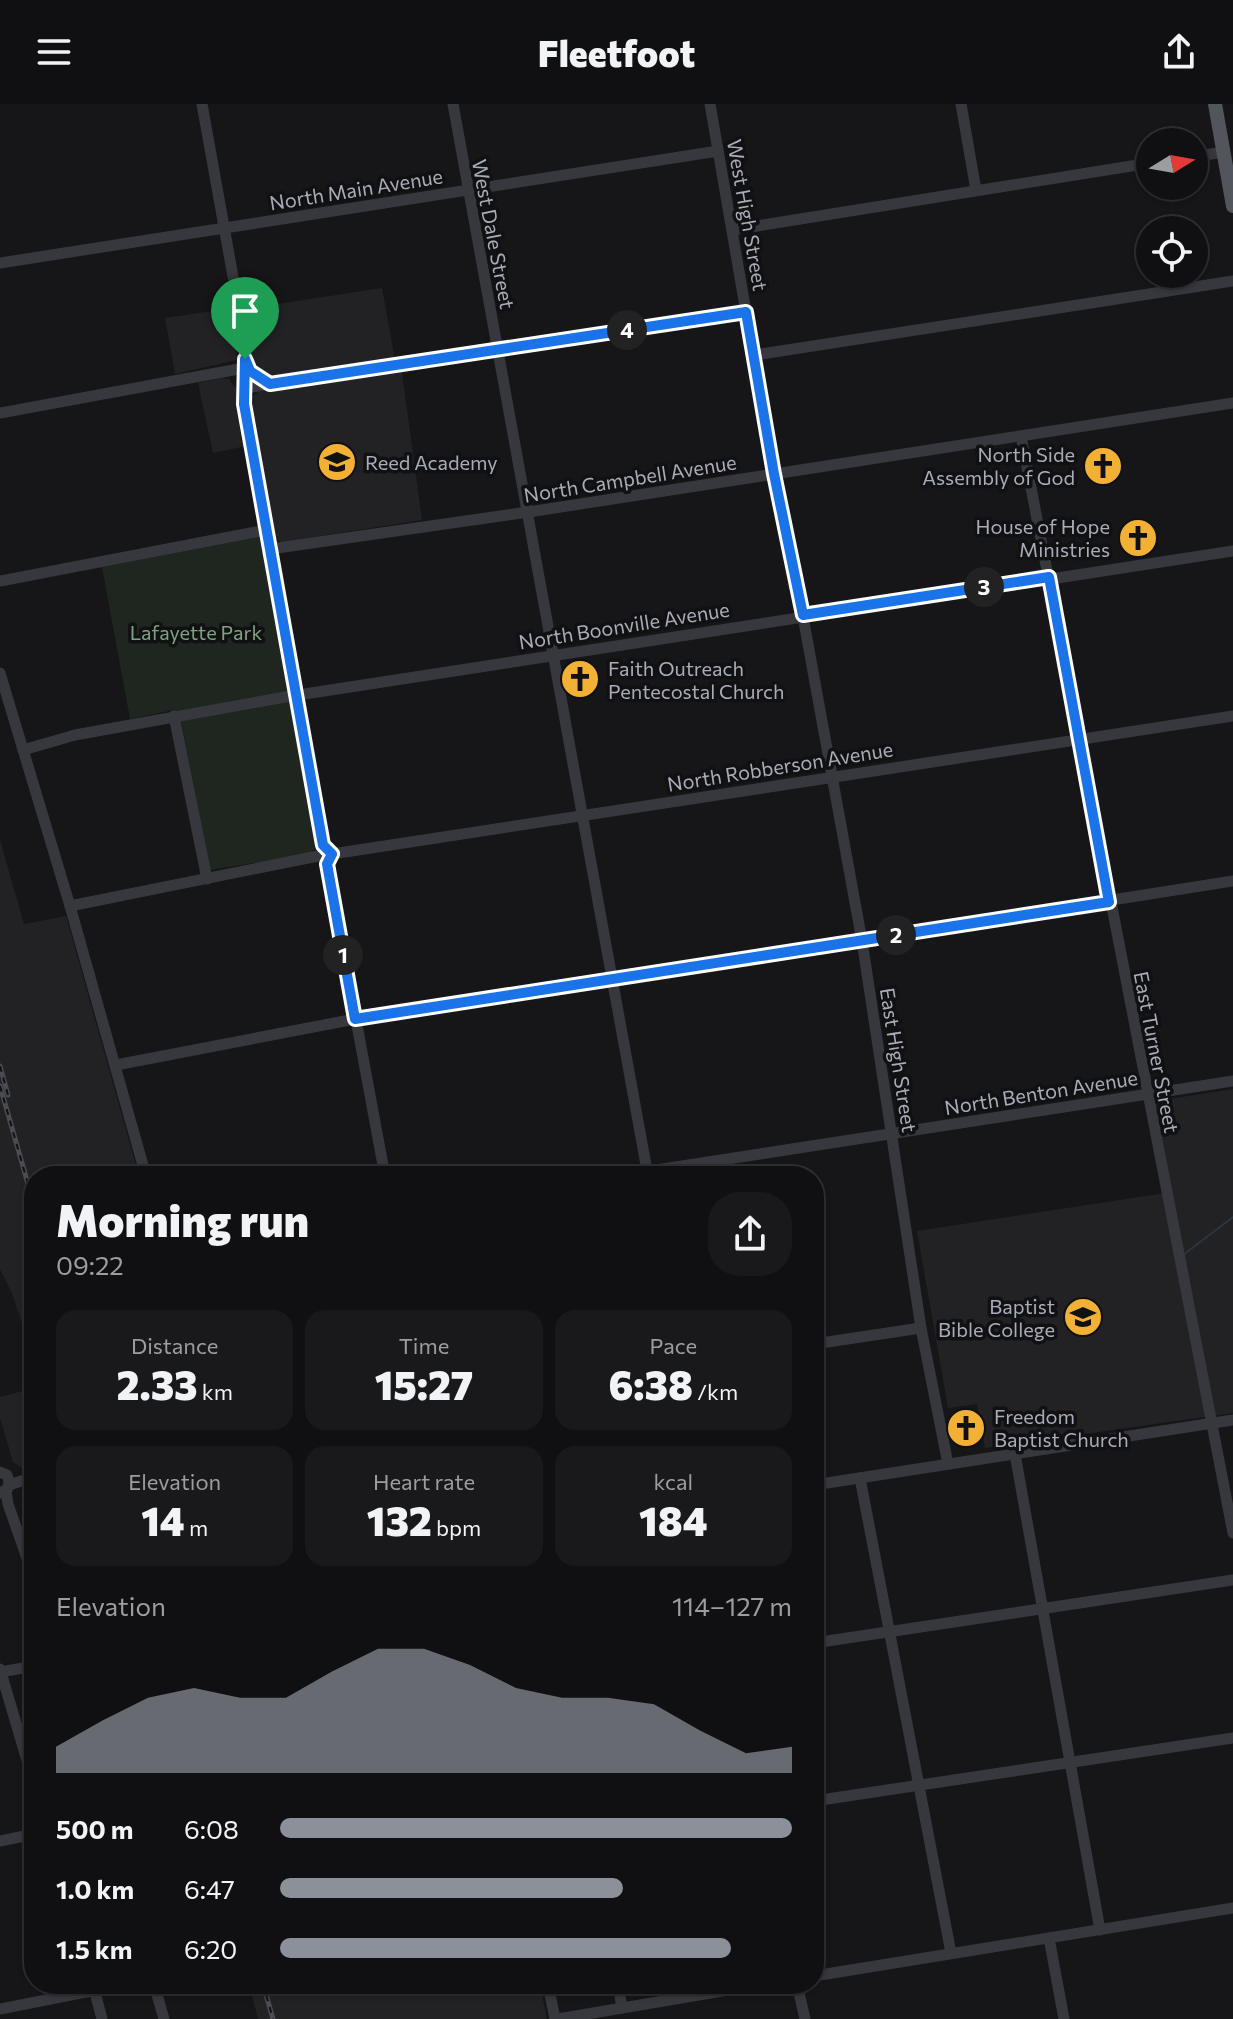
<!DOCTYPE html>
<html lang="en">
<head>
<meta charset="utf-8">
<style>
  :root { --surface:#101012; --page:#19191b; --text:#f1f3f6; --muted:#9c9d9f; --line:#303032; --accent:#8c9099 }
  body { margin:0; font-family:Commissioner,sans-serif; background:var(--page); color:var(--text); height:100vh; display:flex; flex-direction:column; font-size:30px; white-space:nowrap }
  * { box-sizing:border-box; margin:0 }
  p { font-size:26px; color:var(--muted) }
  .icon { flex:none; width:44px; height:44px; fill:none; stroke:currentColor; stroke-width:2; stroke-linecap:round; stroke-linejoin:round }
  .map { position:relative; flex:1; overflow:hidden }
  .panel { position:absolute; left:24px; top:1062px; width:800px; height:828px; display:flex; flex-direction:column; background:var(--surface); border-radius:32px; box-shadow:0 2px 6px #0004,0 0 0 2px var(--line) }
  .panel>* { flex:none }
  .needle { width:52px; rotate:79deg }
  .fabs { position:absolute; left:1136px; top:24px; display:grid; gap:16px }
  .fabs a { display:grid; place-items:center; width:72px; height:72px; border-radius:50%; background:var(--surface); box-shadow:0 2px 6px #0004,0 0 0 2px var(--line); font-size:40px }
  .pin { position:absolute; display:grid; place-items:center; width:68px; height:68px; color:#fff; margin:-82px -34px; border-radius:50% 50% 50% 0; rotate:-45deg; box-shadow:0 0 8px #0007 }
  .pin .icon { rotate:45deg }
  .km { position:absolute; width:40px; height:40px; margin:-20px; border-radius:50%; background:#222; color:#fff; font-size:22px; line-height:40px; text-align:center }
  .round { display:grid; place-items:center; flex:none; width:84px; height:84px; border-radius:32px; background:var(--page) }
  .overview { display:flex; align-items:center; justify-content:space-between; height:136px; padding:0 32px }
  h1 { font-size:44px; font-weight:800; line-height:60px }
  .figures { display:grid; grid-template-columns:repeat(3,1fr); gap:12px; height:136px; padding:8px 32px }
  .figures div { display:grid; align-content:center; border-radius:20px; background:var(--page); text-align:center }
  .figures b { font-size:40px; font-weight:800 }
  .figures small { font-size:22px; font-weight:400 }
  .figures p { font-size:22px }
  .chart { height:224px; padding:16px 32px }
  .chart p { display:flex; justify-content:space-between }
  .chart svg { width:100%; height:144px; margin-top:8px; fill:var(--accent); opacity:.7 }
  ul { padding:0 32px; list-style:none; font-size:26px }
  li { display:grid; grid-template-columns:128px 96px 1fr; align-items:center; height:60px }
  li i { height:20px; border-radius:10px; background:var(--accent) }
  header { display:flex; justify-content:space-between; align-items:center; height:104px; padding:0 32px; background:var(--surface); font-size:36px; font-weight:800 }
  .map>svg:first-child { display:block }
  .built { fill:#222225 }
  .green { fill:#1e261f }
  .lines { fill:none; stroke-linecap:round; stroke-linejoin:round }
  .stream { stroke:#2c353c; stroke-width:2 }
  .minor { stroke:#37383d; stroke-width:11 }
  .major { stroke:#53555c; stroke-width:14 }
  .rail-casing { stroke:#4a4c52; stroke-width:5 }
  .rail { stroke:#111113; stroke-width:2; stroke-dasharray:6; stroke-linecap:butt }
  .route-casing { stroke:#fff; stroke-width:16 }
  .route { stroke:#1a73e8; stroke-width:10 }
  .labels { text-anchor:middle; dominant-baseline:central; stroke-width:7; stroke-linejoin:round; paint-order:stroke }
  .street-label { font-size:20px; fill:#a8adb8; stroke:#111113 }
  .poi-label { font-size:20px; fill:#a8adb8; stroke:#111113; text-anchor:end }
  .park-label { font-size:20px; fill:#7fa381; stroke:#111113 }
</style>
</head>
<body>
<header><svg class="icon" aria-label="menu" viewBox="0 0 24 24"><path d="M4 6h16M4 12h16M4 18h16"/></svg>Fleetfoot<svg class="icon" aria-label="share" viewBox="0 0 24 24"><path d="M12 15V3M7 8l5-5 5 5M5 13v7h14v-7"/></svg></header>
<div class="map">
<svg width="1233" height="1915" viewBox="0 0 1233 1915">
  <rect width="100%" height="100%" fill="#161618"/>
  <!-- built -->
  <g class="built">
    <path d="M382,184L395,256L402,269L422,416L281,438L275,435L249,301L250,294L258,288L245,205Z"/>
    <path d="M233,204L237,256L175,270L165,214Z"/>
    <path d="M222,274L229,275L236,285L241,336L246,342L213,349L198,279Z"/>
    <path d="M0,736L24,820L66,812L139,1072H34V1256L12,1189L0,1165Z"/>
    <path d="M1233,985V1309L985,1344L977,1300L948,1304L917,1127L1172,1088L1156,997Z"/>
    <path d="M34,1284V1361L22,1364L13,1358L0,1314V1293Z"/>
    <path d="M249,1880H540L547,1915H258Z"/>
  </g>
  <!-- green -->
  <path class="green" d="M259,433L261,435L318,743L309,750L210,766L180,611L174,606L130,615L102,463Z"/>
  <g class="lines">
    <!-- stream -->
    <path class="stream" d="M1183,1151L1233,1113"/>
    <!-- minor -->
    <g class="minor">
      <path d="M202,0L246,245L244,300L324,744"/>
      <path d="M453,0L648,1072"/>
      <path d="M710,0L774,370L804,518L862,837L921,1224L948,1360"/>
      <path d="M961,0L976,86"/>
      <path d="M1194,53L1223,48"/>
      <path d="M732,126L1150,59"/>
      <path d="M0,159L718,47"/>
      <path d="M755,251L1233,177"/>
      <path d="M245,284L746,208"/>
      <path d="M0,309L244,264"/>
      <path d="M1021,332L1233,1429"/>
      <path d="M270,445L535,407L1233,299"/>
      <path d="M0,477L266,426"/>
      <path d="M0,569L70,802L146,1072"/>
      <path d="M174,612L207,775"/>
      <path d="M23,646L75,631L285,593L1233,447"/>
      <path d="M332,750L1233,612"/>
      <path d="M327,759L385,1072"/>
      <path d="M70,802L318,752"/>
      <path d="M116,961L355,915L1233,777"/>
      <path d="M617,1072L1233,977"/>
      <path d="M814,1240L921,1224"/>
      <path d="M1015,1350L1100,1826"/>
      <path d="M0,1368L7,1371L9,1377L8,1384L1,1389"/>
      <path d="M860,1374L951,1849"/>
      <path d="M9,1381L34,1373"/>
      <path d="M814,1381L1233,1316"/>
      <path d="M6,1387L8,1400L34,1474"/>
      <path d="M814,1539L1233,1476"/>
      <path d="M0,1565L34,1680"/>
      <path d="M0,1568L34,1562"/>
      <path d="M814,1697L1233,1634"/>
      <path d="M0,1737L34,1730"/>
      <path d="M1049,1834L1064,1915"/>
      <path d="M814,1872L1233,1804"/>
      <path d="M154,1880L164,1915"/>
      <path d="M548,1880L555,1915"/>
      <path d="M618,1880L622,1904"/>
      <path d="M797,1880L805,1915"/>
      <path d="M93,1881L102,1915"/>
      <path d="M0,1905L126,1880"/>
      <path d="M558,1915L764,1880"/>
    </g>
    <!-- major -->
    <path class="major" d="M1215,0L1233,102"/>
    <defs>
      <g id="rail">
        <path d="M0,962L8,991"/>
        <path d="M0,982L34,1101"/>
        <path d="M263,1880L273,1915"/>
      </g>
    </defs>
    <!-- rail casing -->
    <use href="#rail" class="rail-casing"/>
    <!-- rail -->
    <use href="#rail" class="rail"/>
  </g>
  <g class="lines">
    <defs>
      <path id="route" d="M746,208L774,370L803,511L1049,473L1109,798L355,915L327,760L332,750L323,741L244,300L245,255L250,267L270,280Z"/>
    </defs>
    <!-- route casing -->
    <use href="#route" class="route-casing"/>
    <!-- route -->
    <use href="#route" class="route"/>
  </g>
  <!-- icons -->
  <defs>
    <symbol id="school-disc" viewBox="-11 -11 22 22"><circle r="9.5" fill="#f2b134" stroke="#111113"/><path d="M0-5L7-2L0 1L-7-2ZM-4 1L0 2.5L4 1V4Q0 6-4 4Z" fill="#111"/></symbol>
    <symbol id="church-disc" viewBox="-11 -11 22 22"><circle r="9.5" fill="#f2b134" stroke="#111113"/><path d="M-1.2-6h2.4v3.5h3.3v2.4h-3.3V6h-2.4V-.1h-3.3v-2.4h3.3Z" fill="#111"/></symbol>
    <symbol id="university-disc" viewBox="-11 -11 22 22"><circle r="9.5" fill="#f2b134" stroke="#111113"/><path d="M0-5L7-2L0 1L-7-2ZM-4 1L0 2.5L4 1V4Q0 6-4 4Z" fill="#111"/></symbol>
  </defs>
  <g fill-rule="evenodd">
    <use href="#school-disc" x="315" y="336" width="44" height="44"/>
    <use href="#church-disc" x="1081" y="340" width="44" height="44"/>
    <use href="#church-disc" x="1116" y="412" width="44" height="44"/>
    <use href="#church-disc" x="558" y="553" width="44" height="44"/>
    <use href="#university-disc" x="1061" y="1191" width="44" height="44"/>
    <use href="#church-disc" x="944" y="1302" width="44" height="44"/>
  </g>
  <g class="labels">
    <!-- street labels -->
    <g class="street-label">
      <text transform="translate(356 85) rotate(-9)">North Main Avenue</text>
      <text transform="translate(748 111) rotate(80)">West High Street</text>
      <text transform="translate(494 130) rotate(79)">West Dale Street</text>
      <text transform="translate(630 374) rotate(-9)">North Campbell Avenue</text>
      <text transform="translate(624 521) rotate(-9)">North Boonville Avenue</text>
      <text transform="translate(780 662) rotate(-9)">North Robberson Avenue</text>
      <text transform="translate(1157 948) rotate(79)">East Turner Street</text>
      <text transform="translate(899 956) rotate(81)">East High Street</text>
      <text transform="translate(1041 988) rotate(-9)">North Benton Avenue</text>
    </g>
    <!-- poi labels -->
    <g class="poi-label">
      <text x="1075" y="350">North Side<tspan x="1075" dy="23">Assembly of God</tspan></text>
      <text x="365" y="358" text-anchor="start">Reed Academy</text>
      <text x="1110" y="422">House of Hope<tspan x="1110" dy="23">Ministries</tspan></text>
      <text x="608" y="564" text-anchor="start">Faith Outreach<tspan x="608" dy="23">Pentecostal Church</tspan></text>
      <text x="1055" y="1202">Baptist<tspan x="1055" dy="23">Bible College</tspan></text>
      <text x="994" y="1312" text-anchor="start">Freedom<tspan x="994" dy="23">Baptist Church</tspan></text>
    </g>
    <!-- park labels -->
    <g class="park-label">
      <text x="196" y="528">Lafayette Park</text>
    </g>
  </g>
</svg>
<div class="fabs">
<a><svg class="needle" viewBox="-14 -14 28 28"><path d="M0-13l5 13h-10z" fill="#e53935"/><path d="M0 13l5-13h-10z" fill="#9c9d9f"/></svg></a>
<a><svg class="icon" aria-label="locate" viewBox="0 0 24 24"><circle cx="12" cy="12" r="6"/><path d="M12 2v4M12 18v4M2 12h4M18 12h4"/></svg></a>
</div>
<div class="pin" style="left:245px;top:255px;background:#1e9e55"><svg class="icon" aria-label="arrive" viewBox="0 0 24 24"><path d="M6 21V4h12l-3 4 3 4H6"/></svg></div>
<b class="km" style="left:343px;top:851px">1</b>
<b class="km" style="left:896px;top:831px">2</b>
<b class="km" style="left:984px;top:483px">3</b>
<b class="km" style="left:627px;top:226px">4</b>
<section class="panel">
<div class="overview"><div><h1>Morning run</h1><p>09:22</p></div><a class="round"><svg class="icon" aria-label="share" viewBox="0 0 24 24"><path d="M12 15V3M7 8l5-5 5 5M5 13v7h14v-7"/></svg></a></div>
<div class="figures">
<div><p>Distance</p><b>2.33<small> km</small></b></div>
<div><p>Time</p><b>15:27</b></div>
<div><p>Pace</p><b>6:38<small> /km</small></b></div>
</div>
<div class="figures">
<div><p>Elevation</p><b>14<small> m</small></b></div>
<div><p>Heart rate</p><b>132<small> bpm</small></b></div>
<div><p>kcal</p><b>184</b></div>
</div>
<div class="chart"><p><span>Elevation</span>114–127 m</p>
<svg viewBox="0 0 160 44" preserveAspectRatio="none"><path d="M0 44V36L10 28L20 21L30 18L40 21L50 21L60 13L70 6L80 6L90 11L100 18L110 21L120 21L130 23L140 31L150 38L160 36V44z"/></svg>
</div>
<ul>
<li><b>500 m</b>6:08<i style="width:100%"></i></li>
<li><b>1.0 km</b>6:47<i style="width:67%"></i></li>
<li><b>1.5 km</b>6:20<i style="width:88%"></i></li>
</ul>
</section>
</div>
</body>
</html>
